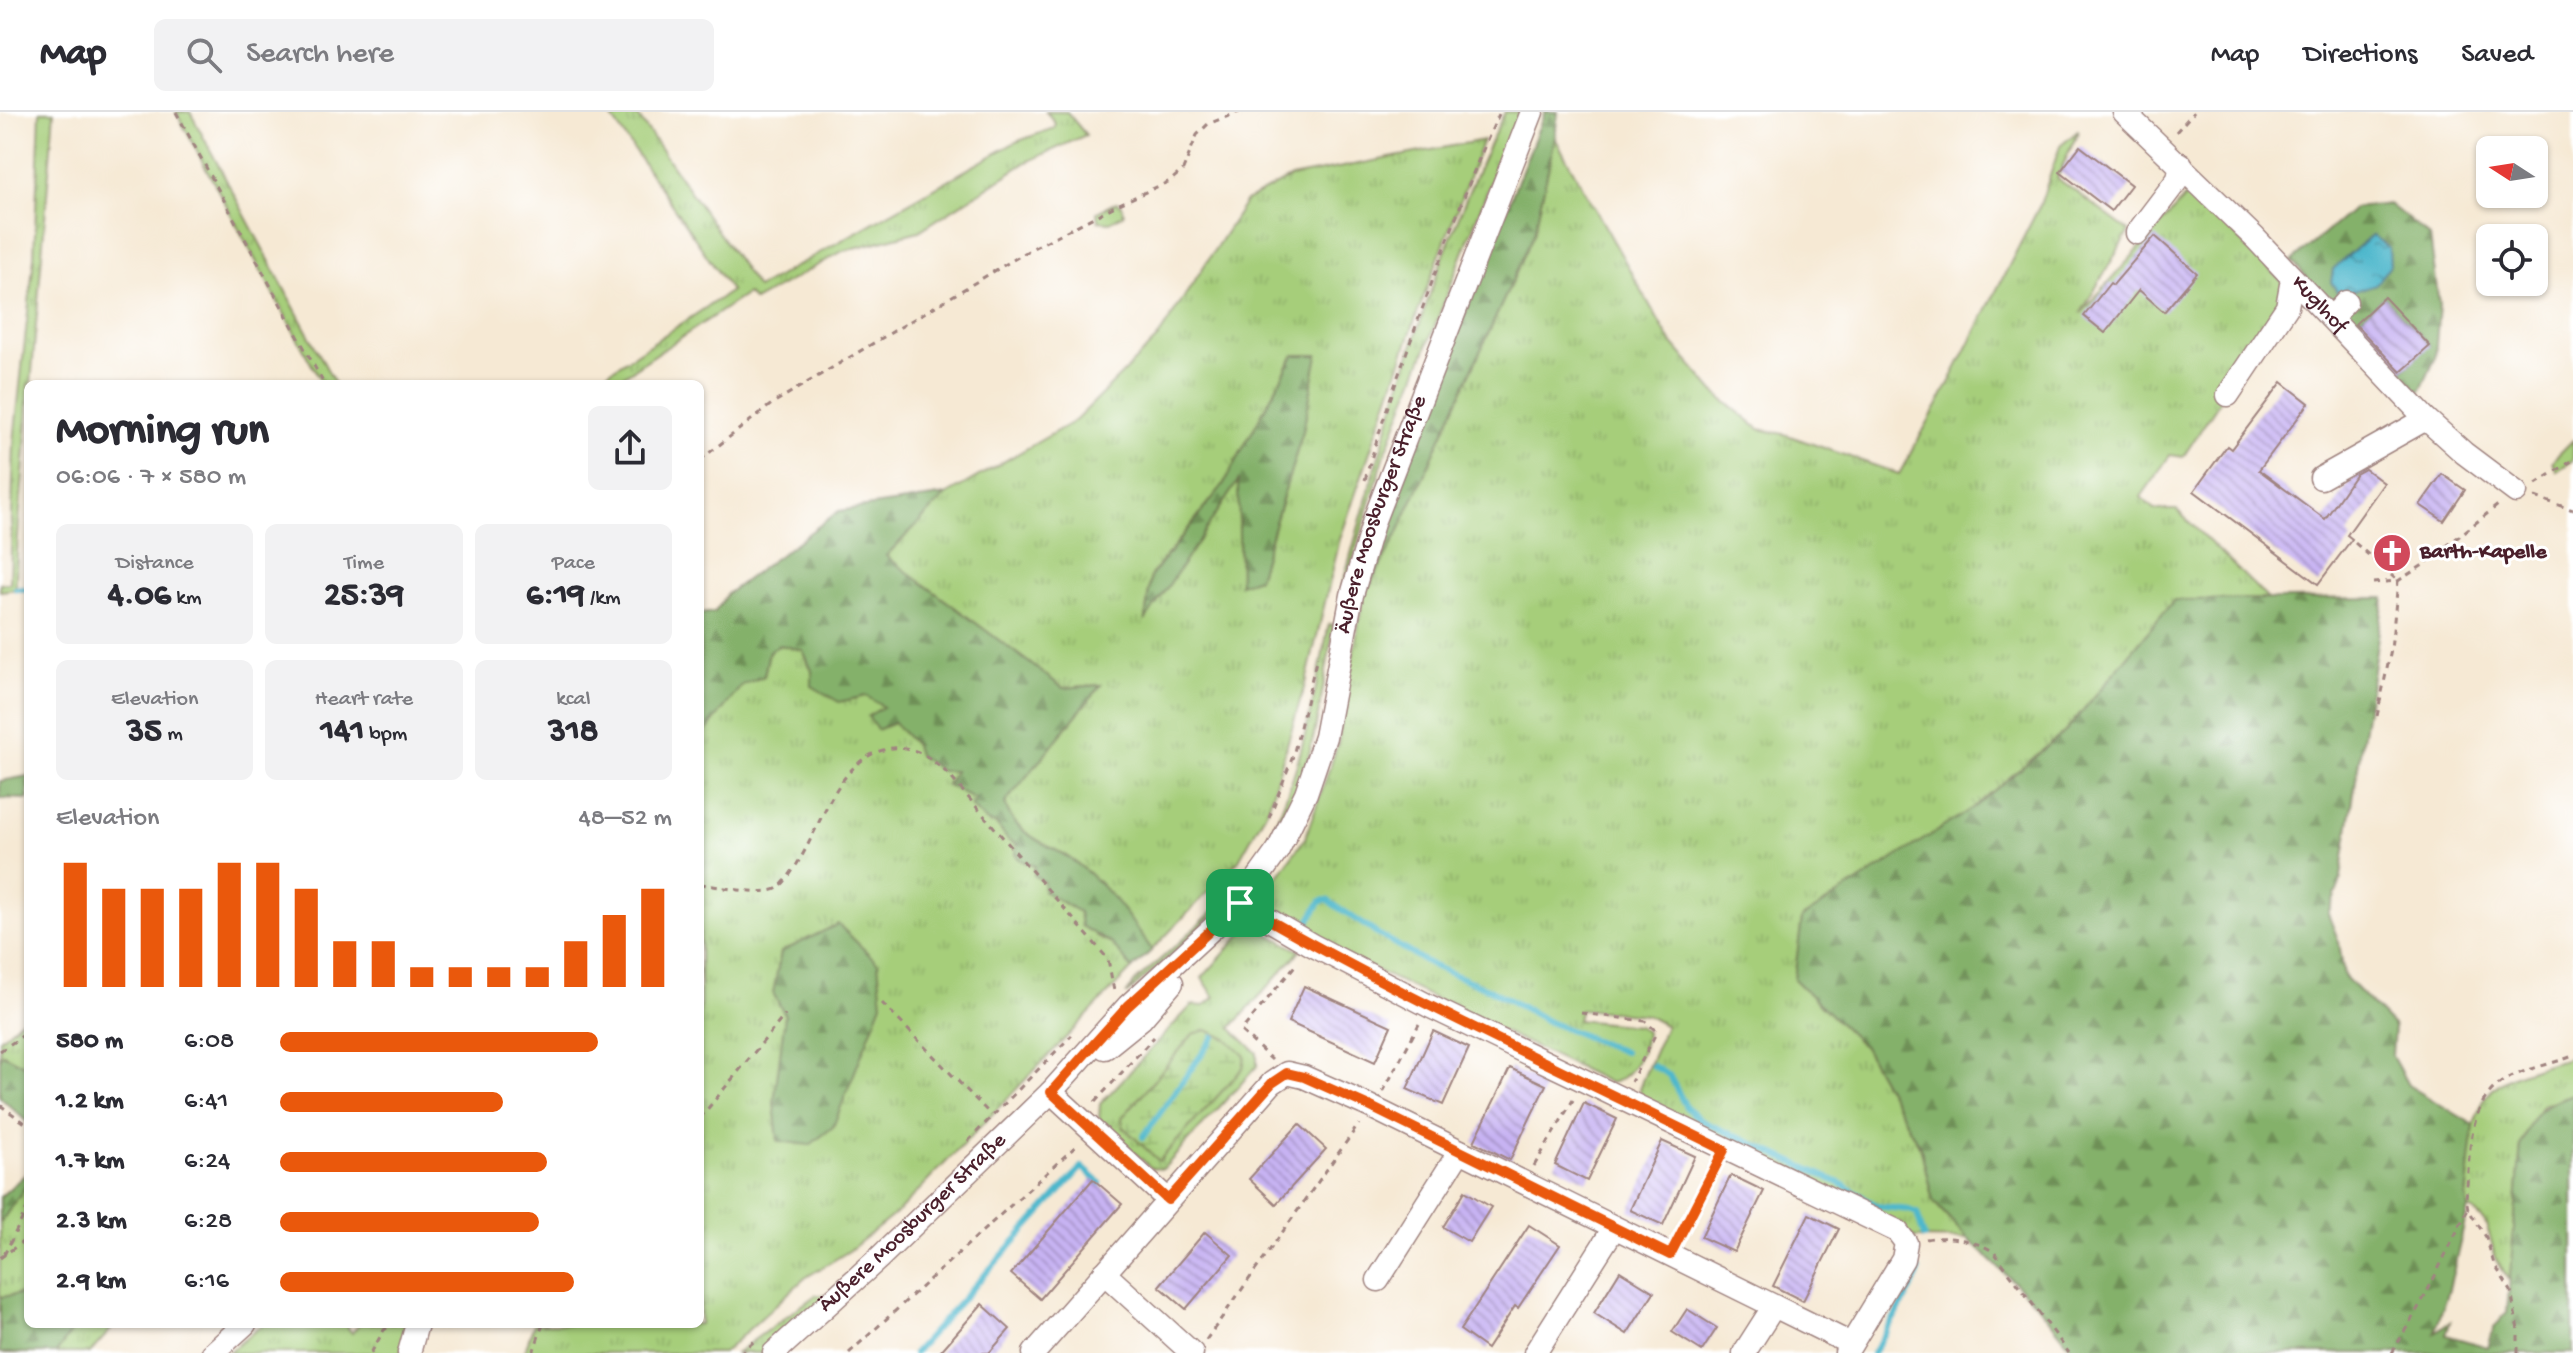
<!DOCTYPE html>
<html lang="en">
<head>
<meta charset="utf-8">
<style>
  :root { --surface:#fff; --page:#f2f2f3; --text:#2b2b33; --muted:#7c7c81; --line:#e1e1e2; --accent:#ea580c }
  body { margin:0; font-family:"Gochi Hand",sans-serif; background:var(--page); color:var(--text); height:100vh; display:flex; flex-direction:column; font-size:30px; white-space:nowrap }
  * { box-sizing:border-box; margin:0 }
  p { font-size:26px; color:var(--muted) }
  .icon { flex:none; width:44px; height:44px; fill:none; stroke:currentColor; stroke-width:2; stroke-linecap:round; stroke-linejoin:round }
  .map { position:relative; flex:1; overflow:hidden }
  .panel { position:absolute; left:24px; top:268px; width:680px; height:948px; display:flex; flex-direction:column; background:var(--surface); border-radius:12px; box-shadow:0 2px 6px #0004 }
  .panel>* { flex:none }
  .needle { width:52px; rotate:282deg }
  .controls { position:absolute; left:2476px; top:24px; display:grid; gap:16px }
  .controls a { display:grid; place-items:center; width:72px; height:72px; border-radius:12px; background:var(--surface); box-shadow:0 2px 6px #0004; font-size:40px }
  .pin { position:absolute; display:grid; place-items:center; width:68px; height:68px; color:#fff; margin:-34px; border-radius:16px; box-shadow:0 4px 12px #0006 }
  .round { display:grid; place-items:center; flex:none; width:84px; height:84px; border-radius:12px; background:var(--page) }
  .overview { display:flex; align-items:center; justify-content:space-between; height:136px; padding:0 32px }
  h1 { font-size:44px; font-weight:700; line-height:60px }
  .metrics { display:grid; grid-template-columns:repeat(3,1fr); gap:12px; height:136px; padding:8px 32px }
  .metrics div { display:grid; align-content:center; border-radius:12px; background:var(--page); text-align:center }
  .metrics b { font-size:34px; font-weight:700 }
  .metrics small { font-size:22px; font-weight:400 }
  .metrics p { font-size:22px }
  .chart { height:224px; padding:16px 32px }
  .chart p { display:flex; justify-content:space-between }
  .chart svg { width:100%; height:144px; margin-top:8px; stroke:var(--accent); stroke-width:6 }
  ul { padding:0 32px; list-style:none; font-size:26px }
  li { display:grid; grid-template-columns:128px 96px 1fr; align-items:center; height:60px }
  li i { height:20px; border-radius:10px; background:var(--accent) }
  header { display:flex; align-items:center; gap:48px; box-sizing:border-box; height:112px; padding:0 40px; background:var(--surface); border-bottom:2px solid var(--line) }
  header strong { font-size:38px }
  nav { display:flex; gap:44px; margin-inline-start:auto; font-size:28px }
  .search { width:560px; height:72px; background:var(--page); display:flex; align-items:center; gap:20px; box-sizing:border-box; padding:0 28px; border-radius:12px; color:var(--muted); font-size:30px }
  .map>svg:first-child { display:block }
  .grass { fill:url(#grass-tufts); stroke:#787652; stroke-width:2; fill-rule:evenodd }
  .forest { fill:url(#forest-firs); stroke:#67684a; stroke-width:2 }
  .wetland { fill:url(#wetland-marsh); stroke:#787652; stroke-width:2 }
  .water { fill:url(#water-ripples); stroke:#4c6b7c; stroke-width:2 }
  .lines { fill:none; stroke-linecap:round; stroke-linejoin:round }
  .stream { stroke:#4eb7cc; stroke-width:6 }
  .building { fill:url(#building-back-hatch) }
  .minor-casing { stroke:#a08480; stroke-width:25 }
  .path { stroke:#a08480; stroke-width:3; stroke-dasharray:6 6; stroke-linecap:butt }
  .minor { stroke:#fff; stroke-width:22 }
  .route-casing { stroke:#fff; stroke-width:16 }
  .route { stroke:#ea580c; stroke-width:10 }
  .labels { text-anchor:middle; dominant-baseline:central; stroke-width:6; stroke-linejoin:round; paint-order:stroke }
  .street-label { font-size:22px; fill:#4a1f2b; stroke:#fff }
  .poi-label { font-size:22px; font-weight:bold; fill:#4a1f2b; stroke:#fff; text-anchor:start }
</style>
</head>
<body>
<header>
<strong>Map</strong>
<div class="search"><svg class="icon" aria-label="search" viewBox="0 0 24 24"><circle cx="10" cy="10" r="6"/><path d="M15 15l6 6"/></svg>Search here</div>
<nav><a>Map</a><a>Directions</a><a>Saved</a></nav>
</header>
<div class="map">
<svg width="2573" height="1241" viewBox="0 0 2573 1241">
  <defs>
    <pattern id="grass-tufts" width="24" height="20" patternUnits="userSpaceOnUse" patternTransform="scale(2)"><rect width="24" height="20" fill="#a6ce7a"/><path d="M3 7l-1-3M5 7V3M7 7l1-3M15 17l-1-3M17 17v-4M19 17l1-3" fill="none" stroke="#90b06a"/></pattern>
    <pattern id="forest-firs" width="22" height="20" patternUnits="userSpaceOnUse" patternTransform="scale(2)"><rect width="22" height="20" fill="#84b16a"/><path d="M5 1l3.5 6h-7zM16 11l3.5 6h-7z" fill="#6e8f57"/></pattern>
    <pattern id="wetland-marsh" width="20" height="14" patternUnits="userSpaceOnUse" patternTransform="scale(2)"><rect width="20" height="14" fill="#a6ce7a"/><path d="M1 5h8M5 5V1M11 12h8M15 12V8" fill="none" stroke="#90b06a"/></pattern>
    <pattern id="water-ripples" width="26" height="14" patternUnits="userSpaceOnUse" patternTransform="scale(2)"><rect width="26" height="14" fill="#4eb7cc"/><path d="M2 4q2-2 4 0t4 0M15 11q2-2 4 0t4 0" fill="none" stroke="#4394a6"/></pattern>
    <pattern id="building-back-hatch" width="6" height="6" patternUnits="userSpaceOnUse" patternTransform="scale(2)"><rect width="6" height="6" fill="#c7b3f3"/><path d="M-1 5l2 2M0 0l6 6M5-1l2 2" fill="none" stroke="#a491c5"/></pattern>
  </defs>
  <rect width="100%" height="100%" fill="#fff"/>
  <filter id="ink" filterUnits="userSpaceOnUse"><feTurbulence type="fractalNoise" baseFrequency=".0125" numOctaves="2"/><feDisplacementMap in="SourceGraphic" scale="16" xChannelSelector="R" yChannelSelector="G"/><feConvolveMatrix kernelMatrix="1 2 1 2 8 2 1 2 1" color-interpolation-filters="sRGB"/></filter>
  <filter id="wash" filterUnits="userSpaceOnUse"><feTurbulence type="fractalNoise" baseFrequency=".006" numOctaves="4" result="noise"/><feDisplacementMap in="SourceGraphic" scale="32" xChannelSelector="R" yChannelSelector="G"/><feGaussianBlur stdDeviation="1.8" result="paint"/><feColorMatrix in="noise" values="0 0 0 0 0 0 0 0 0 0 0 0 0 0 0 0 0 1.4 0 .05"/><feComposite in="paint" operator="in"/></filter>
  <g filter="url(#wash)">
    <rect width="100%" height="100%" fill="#f6e9d4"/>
    <!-- grass -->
    <g class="grass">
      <path d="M40,0H54L31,272H28C28,341 16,408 16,477L0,479V471H10L14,329L34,145Z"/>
      <path d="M176,0H190L335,272H322Z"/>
      <path d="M608,0H635L757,176L1016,30L1054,16L1055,10L1046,0H1067L1086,23L1027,50L919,119L843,139L754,189L747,182L611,272H590L731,179Z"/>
      <path d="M1505,0H1521L1493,64L1385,342L1343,482L1342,474C1387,314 1431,150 1505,0Z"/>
      <path d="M2079,18L2057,66L2129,119L2081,201L2191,79L2287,174L2282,194L2183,345L2170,343L2141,385L2155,398H2177L2268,487L2174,489L2065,620L1974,695L1794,867L1864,935L1921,1037L1933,1089L1968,1127L1915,1126L1642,986L1639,976L1666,914L1646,903L1580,897L1577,908L1638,914L1646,920C1645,940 1630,967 1610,971L1307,825L1270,798L1266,780L1305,726L1338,632L1363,486L1395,427L1534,121L1555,26L1669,227L1716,282L1759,317L1784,322L1899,362L1942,285L2040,93L2060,34Z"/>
      <path d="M1483,28L1415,208L1340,427L1307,566L1268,696L1239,748L1152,838C1127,804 1104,769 1069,746C1044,730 1012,722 1005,690L1100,573L1063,576L885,444L946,383L1076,308L1157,227L1246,89L1291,65ZM1294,243H1317L1303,319L1258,466L1240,471L1239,367L1145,507L1151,463L1223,373Z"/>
      <path d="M1117,90L1122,93L1124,102L1110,110L1098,109L1097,100Z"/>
      <path d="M2573,328V348L2557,359L2552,349Z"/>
      <path d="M1329,512L1334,513C1323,572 1316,636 1293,691C1258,772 1189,826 1126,883L1135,870C1174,834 1218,800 1249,757C1296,693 1313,589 1329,512Z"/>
      <path d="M780,533L803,538L812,559L855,587L866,583L884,595L915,633L956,659L947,672L975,687L1008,727L1018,732L1061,790L1079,800L1098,826L1112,832L1132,857L900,1098L849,1139L805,1166L723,1241H524L534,1212H700V627L742,573L764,564L769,539Z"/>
      <path d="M1246,817H1259L1300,839L1231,916L1257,941V954L1163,1057L1151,1056L1099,1007L1100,992L1192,893L1204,894L1215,885L1202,866Z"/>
      <path d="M28,902V956L3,942L0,943V927Z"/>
      <path d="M2573,944V982L2542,993L2521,1032L2510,1169C2505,1162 2500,1154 2496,1146C2489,1127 2490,1104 2468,1097L2466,1086C2470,1046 2466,988 2507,967C2528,956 2552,952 2573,944Z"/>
      <path d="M28,1071V1181L0,1185V1111Z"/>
      <path d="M816,1183L832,1184L765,1241H736Z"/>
      <path d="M77,1212H116L90,1241H56Z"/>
      <path d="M263,1212H345L352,1221L359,1212H408L401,1241H228Z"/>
    </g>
    <!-- forest -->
    <g class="forest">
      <path d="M1545,0H1558L1555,26L1534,121L1395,427L1363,486L1419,318Z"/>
      <path d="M2389,92L2430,125L2439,192L2435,247L2420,280L2397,264L2429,233L2384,185L2351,216L2292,149L2354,96Z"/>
      <path d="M1294,243H1318L1303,319L1258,466L1240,472L1238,369L1145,509L1151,464L1223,373Z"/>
      <path d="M946,383L886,444L1063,576L1101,573L1005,691C1012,722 1045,730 1069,746C1104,769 1128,804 1152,838L1132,857L1112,832L1081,814L1079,800L1043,779L1044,770L1034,763L1035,754L1020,748L1015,742L1017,732L1008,728L996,712L987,710L971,694L975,687L947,673L955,659H941L918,643L915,633L894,611L877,618L868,604L883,595L866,584L839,590L812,574V559L803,538L780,533L769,539L764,564L742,573L700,627V502L715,500L727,482L839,399Z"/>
      <path d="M2384,486L2340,771L2328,802L2339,830L2344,864L2394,915L2392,944L2408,973L2474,1013L2466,1086L2468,1097L2449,1177L2435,1220L2450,1210L2446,1223L2488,1235L2494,1216L2507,1200L2521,1032C2536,997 2537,995 2573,982V1241H2076L2037,1192L1968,1127L1933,1089L1921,1037L1864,935L1794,867L1802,806L1974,695L2065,620L2174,488Z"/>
      <path d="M28,664V687L0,686V669Z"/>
      <path d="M838,812L878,851L882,891L833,1015L810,1033L778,1029L774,991L785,903L773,881L781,840Z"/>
      <path d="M3,942L28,955V1011L0,985V943Z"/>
      <path d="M28,1060V1071L0,1111V1085Z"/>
      <path d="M28,1181V1212H77L56,1241H0V1185Z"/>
    </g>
    <!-- wetland -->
    <path class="wetland" d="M1207,918L1227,927L1245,944L1243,956L1159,1049L1123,1015L1122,1006L1193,922Z"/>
    <!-- water -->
    <path class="water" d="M2372,123L2389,136L2390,153L2376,172L2340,184L2331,170L2333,157Z"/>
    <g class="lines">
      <!-- stream -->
      <g class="stream">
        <path d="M16,477H28"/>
        <path d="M1308,811L1321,789L1327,788L1379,823L1433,854L1489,877L1549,910L1624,940"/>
        <path d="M1653,954L1669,963L1686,995L1700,1008L1846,1074L1877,1094L1909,1098L1917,1101L1924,1125"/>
        <path d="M1143,1025L1214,925"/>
        <path d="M914,1241L1082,1055L1100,1071"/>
        <path d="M1873,1241L1911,1178L1919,1159"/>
      </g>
    </g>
    <g id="blocks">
      <!-- building -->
      <g class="building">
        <path d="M2080,34L2131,73L2111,99L2060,60Z"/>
        <path d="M2155,124L2197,161L2164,200L2139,178L2105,221L2084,204L2110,171L2113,173Z"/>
        <path d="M2384,185L2430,234L2401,260L2355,212Z"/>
        <path d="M2282,270L2309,291L2259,358L2325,407L2356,362L2365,357L2384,371L2347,423L2352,427L2318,472L2194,379L2227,334L2231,337Z"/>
        <path d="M2442,362L2465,378L2444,409L2420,393Z"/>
        <path d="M1304,874L1391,914L1375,950L1288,910Z"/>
        <path d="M1433,919L1469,936L1443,993L1407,977Z"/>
        <path d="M1510,956L1546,973L1510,1048L1474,1030Z"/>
        <path d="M1584,991L1617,1007L1587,1069L1555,1053Z"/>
        <path d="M1299,1012L1326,1037L1276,1092L1249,1067Z"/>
        <path d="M1662,1029L1695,1044L1663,1113L1630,1098Z"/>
        <path d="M1731,1063L1764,1079L1734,1140L1701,1125Z"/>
        <path d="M1093,1067L1122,1092L1040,1187L1011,1162Z"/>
        <path d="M1465,1079L1491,1095L1469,1130L1443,1115Z"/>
        <path d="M1809,1102L1839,1117L1803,1189L1773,1174Z"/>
        <path d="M1529,1113L1560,1133L1518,1196L1515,1194L1487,1237L1460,1218Z"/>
        <path d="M1205,1120L1232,1143L1186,1197L1159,1174Z"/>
        <path d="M1620,1159L1654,1180L1627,1222L1594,1201Z"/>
        <path d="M982,1192L1010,1217L989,1241H939Z"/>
        <path d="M1687,1197L1717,1216L1702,1239L1672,1220Z"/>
      </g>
    </g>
  </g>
  <g filter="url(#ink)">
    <use href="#blocks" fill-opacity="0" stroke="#a08480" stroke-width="2"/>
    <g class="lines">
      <defs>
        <g id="minor">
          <path id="s1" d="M2124,0L2255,126L2426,307L2464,341L2516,380"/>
          <path d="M2137,121L2178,67L2181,52"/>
          <path d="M2331,206L2346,190"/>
          <path d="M2228,283L2287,195L2292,167"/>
          <path d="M2321,366L2426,307"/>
          <path d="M1240,791L1312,833L1429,894L1897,1119L1906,1131L1903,1147L1846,1241"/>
          <path d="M1105,936L1141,907L1172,871"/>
          <path d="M1051,980L1168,1088"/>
          <path d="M1104,1161L1192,1241"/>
          <path d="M1378,1168L1460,1039"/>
          <path d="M213,1241L245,1212"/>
          <path d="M409,1241L417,1212"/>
          <path id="s2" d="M774,1241L879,1146L1051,980L1128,894L1240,791L1278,738L1306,681L1325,625L1352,483L1374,408L1532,0"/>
          <path d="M1034,1241L1272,971L1287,961L1304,965L1369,994L1851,1232"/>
          <path d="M1535,1241L1614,1116"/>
          <path d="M1744,1241L1774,1194"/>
        </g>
      </defs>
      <!-- minor casing -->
      <use href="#minor" class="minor-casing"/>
      <!-- path -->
      <g class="path">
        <path d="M176,0L324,272"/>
        <path d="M2176,20L2194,0"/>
        <path d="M700,348L773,291L1033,136L1117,93L1170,69L1183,58L1197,23L1208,12L1239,0"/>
        <path d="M1365,368C1385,297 1411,228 1436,159C1456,106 1475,52 1500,0"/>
        <path d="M2536,372L2573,348"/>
        <path d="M2535,385L2573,398"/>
        <path d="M2355,431L2398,469"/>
        <path d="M2373,471L2398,469L2423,453L2498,393"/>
        <path d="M2377,604L2391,538L2398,469"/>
        <path d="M1269,706L1293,644L1317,545"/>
        <path d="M700,772C716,774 766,785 778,776C786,770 792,759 797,752C821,715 836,651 883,638C910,630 929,644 948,662L1108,847L1114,879"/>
        <path d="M882,891L991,1003"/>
        <path d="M1581,901L1645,909L1655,918V923L1631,970"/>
        <path d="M0,939L28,920"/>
        <path d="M1272,948L1241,919L1298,850"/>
        <path d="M1383,980L1419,912"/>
        <path d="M1095,990L1154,925"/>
        <path d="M0,993L28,1013"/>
        <path d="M700,1006L785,903"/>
        <path d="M968,1029L1072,923"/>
        <path d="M1534,1054L1573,988"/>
        <path d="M1679,1125L1715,1054"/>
        <path d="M1926,1127C1947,1123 1976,1128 1994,1140L2069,1241"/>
        <path d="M4,1143L28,1095"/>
        <path d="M0,1146L28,1126"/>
        <path d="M1206,1228L1359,1012"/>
        <path d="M371,1241L384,1218L393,1212"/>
        <path d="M533,1241L543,1212"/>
        <path d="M740,1241L756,1228"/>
        <path d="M849,1241L1077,1033"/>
        <path d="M2392,1241L2425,1184L2468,1097"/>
        <path d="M2518,1241V1218L2511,1179L2494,1152L2486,1125L2468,1097L2466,1086C2470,1046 2466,988 2507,967C2528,956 2552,952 2573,944"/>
      </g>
      <!-- minor -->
      <use href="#minor" class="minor"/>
    </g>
  </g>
  <g class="lines" filter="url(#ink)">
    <defs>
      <path id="route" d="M1240,791C1396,883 1562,957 1724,1038L1670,1143L1369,994L1304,965L1287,961L1272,971L1168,1088L1051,980L1128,894Z"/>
    </defs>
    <!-- route casing -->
    <use href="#route" class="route-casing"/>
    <!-- route -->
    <use href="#route" class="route"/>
  </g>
  <!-- icons -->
  <defs>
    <symbol id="church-disc" viewBox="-11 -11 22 22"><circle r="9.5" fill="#d1495b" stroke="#fff"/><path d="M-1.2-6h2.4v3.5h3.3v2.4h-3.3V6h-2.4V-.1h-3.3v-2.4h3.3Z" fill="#fff"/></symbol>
  </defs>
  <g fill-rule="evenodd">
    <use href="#church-disc" x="2370" y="419" width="44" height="44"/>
  </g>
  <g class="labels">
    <!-- street labels -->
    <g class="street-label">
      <text stroke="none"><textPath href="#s1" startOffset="274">Kuglhof</textPath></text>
      <text stroke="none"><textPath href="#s2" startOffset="1066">Äußere Moosburger Straße</textPath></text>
      <text stroke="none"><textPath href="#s2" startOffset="190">Äußere Moosburger Straße</textPath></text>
    </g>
    <!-- poi labels -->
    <g class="poi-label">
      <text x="2420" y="441">Barth-Kapelle</text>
    </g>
  </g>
</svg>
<div class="controls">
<a><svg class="needle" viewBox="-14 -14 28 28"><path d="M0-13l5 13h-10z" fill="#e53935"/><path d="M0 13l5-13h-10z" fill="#7c7c81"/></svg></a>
<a><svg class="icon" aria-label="locate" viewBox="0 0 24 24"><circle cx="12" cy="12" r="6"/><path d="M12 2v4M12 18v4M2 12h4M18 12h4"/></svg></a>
</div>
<div class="pin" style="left:1240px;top:791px;background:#1e9e55"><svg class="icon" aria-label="arrive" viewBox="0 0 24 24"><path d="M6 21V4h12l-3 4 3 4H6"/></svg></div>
<section class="panel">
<div class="overview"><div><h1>Morning run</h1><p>06:06 · 7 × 580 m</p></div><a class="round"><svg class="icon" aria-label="share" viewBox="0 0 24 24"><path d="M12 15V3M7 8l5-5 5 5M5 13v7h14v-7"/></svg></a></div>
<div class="metrics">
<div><p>Distance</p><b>4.06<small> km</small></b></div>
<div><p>Time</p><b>25:39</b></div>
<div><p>Pace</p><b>6:19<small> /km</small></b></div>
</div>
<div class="metrics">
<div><p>Elevation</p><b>35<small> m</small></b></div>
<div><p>Heart rate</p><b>141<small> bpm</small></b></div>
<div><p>kcal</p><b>318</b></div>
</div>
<div class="chart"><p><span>Elevation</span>48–52 m</p>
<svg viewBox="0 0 160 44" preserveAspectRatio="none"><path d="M5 44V6M15 44V14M25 44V14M35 44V14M45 44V6M55 44V6M65 44V14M75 44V30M85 44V30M95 44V38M105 44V38M115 44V38M125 44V38M135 44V30M145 44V22M155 44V14"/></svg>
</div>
<ul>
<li><b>580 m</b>6:08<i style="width:81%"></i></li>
<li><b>1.2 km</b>6:41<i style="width:57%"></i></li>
<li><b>1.7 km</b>6:24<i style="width:68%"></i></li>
<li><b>2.3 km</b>6:28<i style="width:66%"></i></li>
<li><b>2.9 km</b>6:16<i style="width:75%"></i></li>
</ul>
</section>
</div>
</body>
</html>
